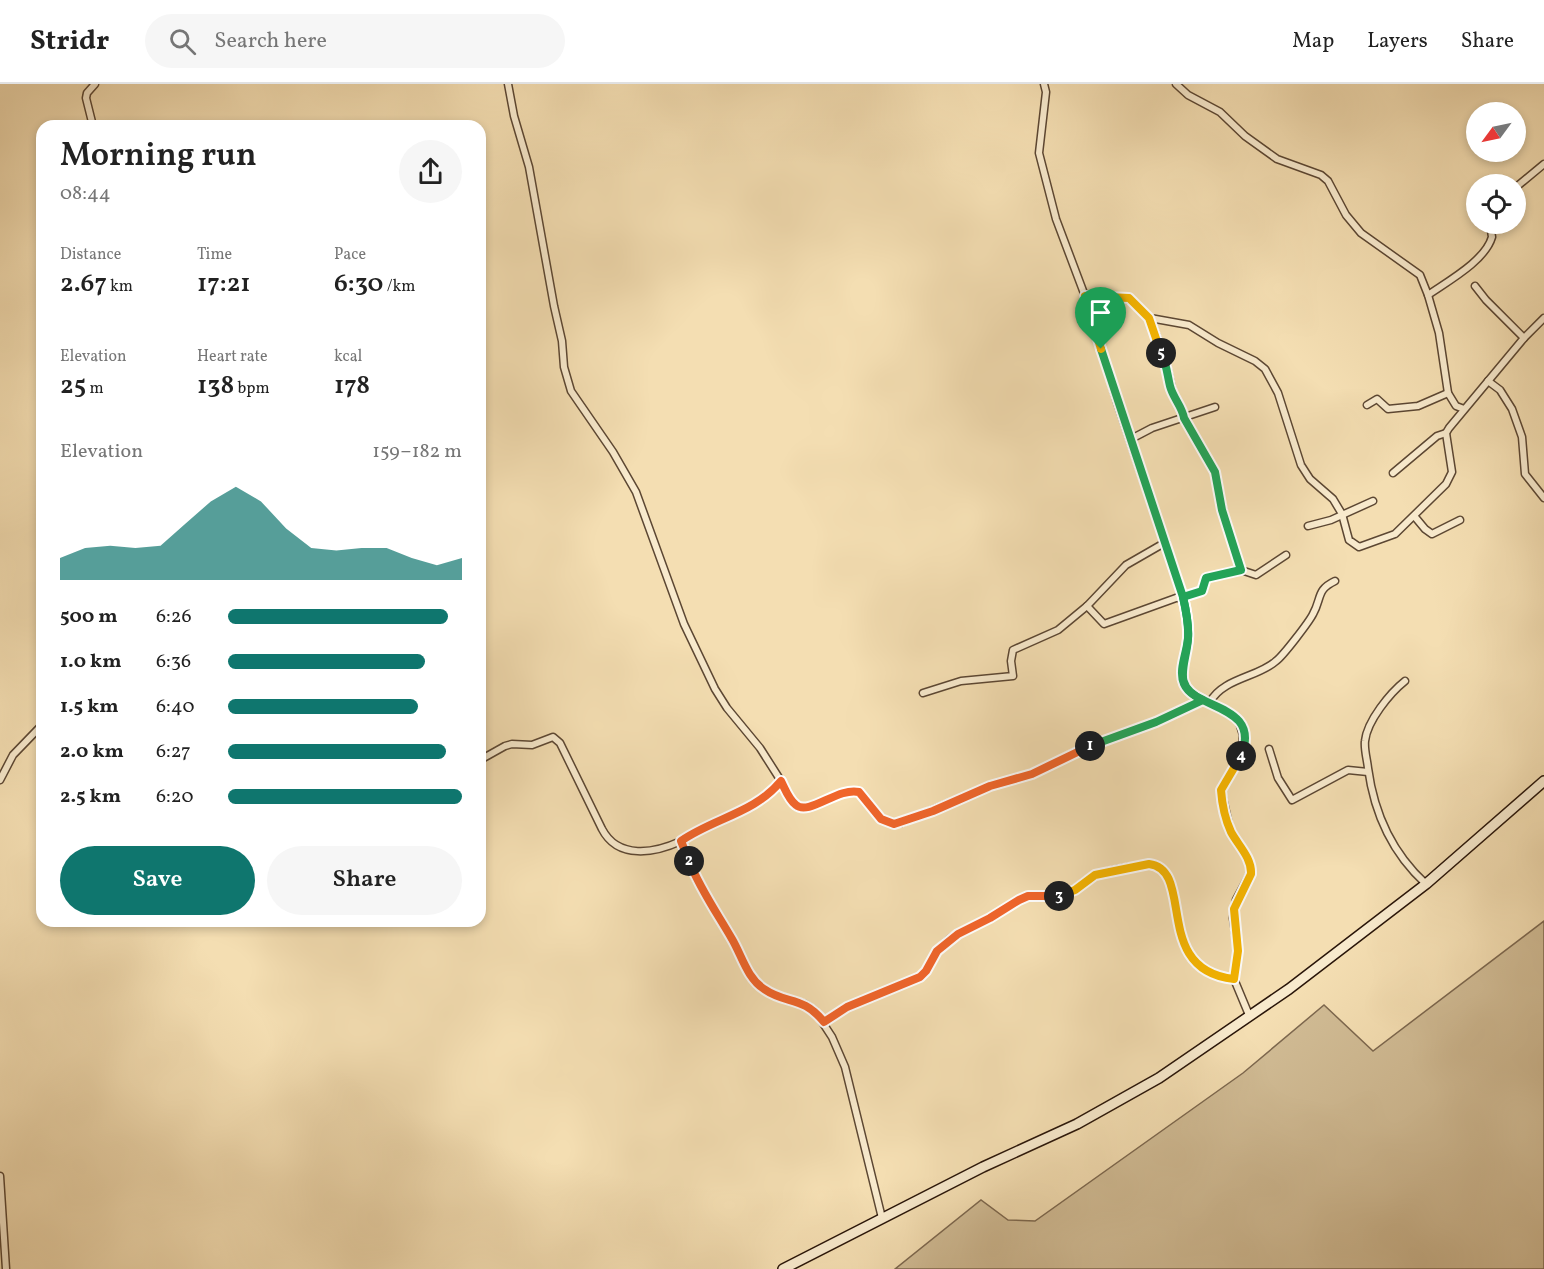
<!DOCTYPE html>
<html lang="en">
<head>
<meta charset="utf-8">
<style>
  :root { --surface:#fff; --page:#f6f6f6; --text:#222; --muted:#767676; --line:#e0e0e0; --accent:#0f766e }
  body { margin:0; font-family:Vollkorn,serif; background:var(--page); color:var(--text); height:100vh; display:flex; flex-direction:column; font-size:22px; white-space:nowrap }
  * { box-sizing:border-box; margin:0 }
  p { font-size:20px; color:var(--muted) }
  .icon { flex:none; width:33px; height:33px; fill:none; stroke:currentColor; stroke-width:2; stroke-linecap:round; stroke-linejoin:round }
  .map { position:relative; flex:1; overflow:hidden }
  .sheet { position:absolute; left:36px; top:36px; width:450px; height:807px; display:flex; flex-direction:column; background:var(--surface); border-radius:18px; box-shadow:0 3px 9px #0003 }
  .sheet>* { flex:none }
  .needle { width:39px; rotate:237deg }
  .buttons { position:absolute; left:1466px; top:18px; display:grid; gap:12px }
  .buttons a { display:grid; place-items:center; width:60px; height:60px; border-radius:50%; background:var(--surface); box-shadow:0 3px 9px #0003; font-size:30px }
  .pin { position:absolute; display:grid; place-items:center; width:51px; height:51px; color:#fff; margin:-62px -26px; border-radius:50% 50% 50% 0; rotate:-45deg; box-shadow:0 0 6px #0007 }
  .pin .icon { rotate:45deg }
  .km { position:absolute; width:30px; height:30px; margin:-15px; border-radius:50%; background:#222; color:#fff; font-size:16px; line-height:30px; text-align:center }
  .round { display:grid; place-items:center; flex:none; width:63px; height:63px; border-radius:32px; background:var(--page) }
  .overview { display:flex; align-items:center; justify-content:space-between; height:102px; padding:0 24px }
  h1 { font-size:33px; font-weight:600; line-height:45px }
  .metrics { display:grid; grid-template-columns:repeat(3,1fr); gap:9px; height:102px; padding:6px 24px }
  .metrics div { display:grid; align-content:center }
  .metrics b { font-size:26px; font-weight:600 }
  .metrics small { font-size:16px; font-weight:400 }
  .metrics p { font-size:16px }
  .chart { height:168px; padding:12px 24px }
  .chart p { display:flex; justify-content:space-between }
  .chart svg { width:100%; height:108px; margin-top:6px; fill:var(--accent); opacity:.7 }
  .action { display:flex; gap:12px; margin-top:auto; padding:12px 24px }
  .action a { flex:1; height:69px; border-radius:36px; background:var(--accent); color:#fff; font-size:24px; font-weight:600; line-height:69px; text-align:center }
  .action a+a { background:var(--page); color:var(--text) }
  ul { padding:0 24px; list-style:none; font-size:20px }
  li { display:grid; grid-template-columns:96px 72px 1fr; align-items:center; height:45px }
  li i { height:15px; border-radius:8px; background:var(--accent) }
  header { display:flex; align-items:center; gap:36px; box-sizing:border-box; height:84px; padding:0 30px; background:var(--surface); border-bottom:2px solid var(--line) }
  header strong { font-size:28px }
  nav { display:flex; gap:33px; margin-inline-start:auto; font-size:21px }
  .search { width:420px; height:54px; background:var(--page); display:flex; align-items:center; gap:15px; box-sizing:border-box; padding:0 21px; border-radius:33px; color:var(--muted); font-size:22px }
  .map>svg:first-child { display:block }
  .green { fill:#d1bc95; stroke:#7d684f; stroke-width:1.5 }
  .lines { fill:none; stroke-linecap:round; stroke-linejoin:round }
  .street-casing { stroke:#5c4733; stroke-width:9 }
  .secondary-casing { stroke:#291509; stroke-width:12 }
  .street { stroke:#f8eacd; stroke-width:6 }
  .secondary { stroke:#f8eacd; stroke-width:9 }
  .split-1-casing { stroke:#fff; stroke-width:12 }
  .split-2-casing { stroke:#fff; stroke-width:12 }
  .split-3-casing { stroke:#fff; stroke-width:12 }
  .split-4-casing { stroke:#fff; stroke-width:12 }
  .split-5-casing { stroke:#fff; stroke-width:12 }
  .split-6-casing { stroke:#fff; stroke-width:12 }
  .split-1 { stroke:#22a559; stroke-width:8 }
  .split-2 { stroke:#f0652b; stroke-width:8 }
  .split-3 { stroke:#f0652b; stroke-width:8 }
  .split-4 { stroke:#f5b400; stroke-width:8 }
  .split-5 { stroke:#22a559; stroke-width:8 }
  .split-6 { stroke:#f5b400; stroke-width:8 }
</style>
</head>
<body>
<header>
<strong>Stridr</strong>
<div class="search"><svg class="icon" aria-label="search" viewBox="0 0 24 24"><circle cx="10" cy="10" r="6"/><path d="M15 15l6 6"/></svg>Search here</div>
<nav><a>Map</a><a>Layers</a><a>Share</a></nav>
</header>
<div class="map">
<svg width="1544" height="1185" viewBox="0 0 1544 1185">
  <rect width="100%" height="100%" fill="#f4deb2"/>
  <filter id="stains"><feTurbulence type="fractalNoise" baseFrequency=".00333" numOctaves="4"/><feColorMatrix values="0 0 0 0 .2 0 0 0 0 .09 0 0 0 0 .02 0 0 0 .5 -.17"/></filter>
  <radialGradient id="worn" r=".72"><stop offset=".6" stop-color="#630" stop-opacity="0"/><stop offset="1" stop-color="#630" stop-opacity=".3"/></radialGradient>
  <!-- green -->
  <path class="green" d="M1544,837V1185H895L981,1116L1008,1136L1035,1137L1243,989L1324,921L1373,967Z"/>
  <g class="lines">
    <defs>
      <g id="street">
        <path d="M508,0L514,32L529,83L554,222L562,257L564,283L571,307L613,368L636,408L684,540L715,605L727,624L760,664L781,697C755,729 713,734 681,757L696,795L736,862L751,893L770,909L805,920L815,927L832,953L845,983L882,1134"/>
        <path d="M1044,0L1046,8L1039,69L1056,135L1085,212L1117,318L1183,513L1188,552L1183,582L1184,600L1195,612L1230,629L1239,638L1243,651L1242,668L1221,706L1230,745L1248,774L1251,784L1250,790L1236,816L1233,834L1238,867L1234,895L1249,931"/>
        <path d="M1176,0L1188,11L1220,28L1245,52L1277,75L1321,91L1328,97L1346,131L1361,149L1420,191L1428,211C1448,197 1485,177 1492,153L1490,140"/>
        <path d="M93,42L86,14L87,9L95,0"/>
        <path d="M1515,104L1544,80"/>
        <path d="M1475,202L1486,216L1524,254"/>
        <path d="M1428,211L1439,249L1448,309L1456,322L1464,325"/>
        <path d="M1085,212L1129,215L1150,234L1166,279L1173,309L1187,341L1215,388L1223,426L1241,486L1256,491L1286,471"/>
        <path d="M1150,234L1189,241L1218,259L1255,277L1265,285L1278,309L1301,381L1310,395L1333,415L1342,430L1349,456L1359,463L1395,450L1446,400L1452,388L1446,349L1449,344L1524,254L1544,234"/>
        <path d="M1488,297L1500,306L1512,325L1522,353L1525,390L1544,414"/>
        <path d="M1367,321L1377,315L1388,325L1418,322L1448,309"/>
        <path d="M1131,355L1152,344L1215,323"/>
        <path d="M1393,389L1437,352L1446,349"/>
        <path d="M1415,433L1425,445L1432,450L1460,436"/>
        <path d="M1308,442L1331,436L1373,417"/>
        <path d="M1087,522L1104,540L1176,514L1201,508L1206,494L1241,486"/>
        <path d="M1405,597C1390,609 1367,637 1365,657C1364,665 1367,675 1368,684C1374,729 1392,769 1426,800"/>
        <path d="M923,609L961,597L1013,592L1011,577L1013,566L1058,546L1087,522L1126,481L1166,458"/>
        <path d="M1210,618C1223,594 1259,593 1276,577C1283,572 1309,538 1313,530C1322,514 1316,506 1335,497"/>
        <path d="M1269,665L1278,694L1292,716L1348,686L1368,688"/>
        <path d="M480,676L505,662L512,660L532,661L553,653L560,659L602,745C618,776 655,769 681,757"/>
        <path d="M0,696L13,671L42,641"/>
        <path d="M781,697C785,705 789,716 796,721C809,732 838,703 859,708C870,722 880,743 901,739L990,702L1032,690L1077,667L1156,638L1202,616"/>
        <path d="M824,938L847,923L920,893C931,883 934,867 947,857C959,846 977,842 991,833C1003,827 1013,816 1027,813C1041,809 1053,816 1067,810C1077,805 1084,796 1094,792C1105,787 1151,776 1160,784C1168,790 1172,802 1174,812C1183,854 1182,889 1234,895"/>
        <path d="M0,1092L6,1185"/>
      </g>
      <path id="secondary" d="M783,1185L983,1083L1077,1040L1159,994L1289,905L1426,800L1544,697"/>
    </defs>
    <!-- street casing -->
    <use href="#street" class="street-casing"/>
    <!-- secondary casing -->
    <use href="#secondary" class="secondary-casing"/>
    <!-- street -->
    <use href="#street" class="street"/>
    <!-- secondary -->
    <use href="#secondary" class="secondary"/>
  </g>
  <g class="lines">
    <defs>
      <path id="split-1" d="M1090,662L1156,638L1203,616C1171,601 1186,582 1188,555C1189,541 1186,526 1183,513L1101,265"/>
      <path id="split-2" d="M689,777L681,757C714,734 755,729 781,697C785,705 789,716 796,721C809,732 838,703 859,708L881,735L894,740L933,727L990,702L1032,690L1090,662"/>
      <path id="split-3" d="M689,777C700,805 717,829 732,855C742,872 747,894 764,905C787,921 802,911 824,938L847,923L920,893L926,887L937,867L958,850L990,834L1019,816L1028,812H1059"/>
      <path id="split-4" d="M1059,812L1075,806L1095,791L1149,780C1196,786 1151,886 1234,895L1238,867L1234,825L1251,790C1252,774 1238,761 1231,748C1225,735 1222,720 1221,706L1241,672"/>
      <path id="split-5" d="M1161,269C1167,281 1167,290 1170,302C1173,314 1182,322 1184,334L1215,388L1222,426L1241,486L1206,494L1202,507L1183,513C1186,526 1189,541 1188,554C1187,569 1178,586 1184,600C1195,626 1262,620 1241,672"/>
      <path id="split-6" d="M1101,265L1085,212L1129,214L1149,234L1161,269"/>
    </defs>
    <!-- split-1 casing -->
    <use href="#split-1" class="split-1-casing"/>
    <!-- split-2 casing -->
    <use href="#split-2" class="split-2-casing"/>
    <!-- split-3 casing -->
    <use href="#split-3" class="split-3-casing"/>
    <!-- split-4 casing -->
    <use href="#split-4" class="split-4-casing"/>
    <!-- split-5 casing -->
    <use href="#split-5" class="split-5-casing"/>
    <!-- split-6 casing -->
    <use href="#split-6" class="split-6-casing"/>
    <!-- split-1 -->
    <use href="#split-1" class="split-1"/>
    <!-- split-2 -->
    <use href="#split-2" class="split-2"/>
    <!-- split-3 -->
    <use href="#split-3" class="split-3"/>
    <!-- split-4 -->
    <use href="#split-4" class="split-4"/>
    <!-- split-5 -->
    <use href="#split-5" class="split-5"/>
    <!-- split-6 -->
    <use href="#split-6" class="split-6"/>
  </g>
  <rect width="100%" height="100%" filter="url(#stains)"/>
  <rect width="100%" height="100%" fill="url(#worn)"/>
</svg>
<div class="buttons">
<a><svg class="needle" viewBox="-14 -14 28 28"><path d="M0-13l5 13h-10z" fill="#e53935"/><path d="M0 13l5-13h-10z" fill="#767676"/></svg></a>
<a><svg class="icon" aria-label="locate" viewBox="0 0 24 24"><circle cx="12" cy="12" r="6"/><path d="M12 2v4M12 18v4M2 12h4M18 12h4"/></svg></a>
</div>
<div class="pin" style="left:1101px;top:265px;background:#1e9e55"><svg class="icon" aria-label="arrive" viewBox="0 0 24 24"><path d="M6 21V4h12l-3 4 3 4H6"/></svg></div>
<b class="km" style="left:1090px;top:662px">1</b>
<b class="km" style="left:689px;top:777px">2</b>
<b class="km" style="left:1059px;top:812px">3</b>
<b class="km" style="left:1241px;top:672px">4</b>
<b class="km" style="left:1161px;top:269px">5</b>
<section class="sheet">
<div class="overview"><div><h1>Morning run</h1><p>08:44</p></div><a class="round"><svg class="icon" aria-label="share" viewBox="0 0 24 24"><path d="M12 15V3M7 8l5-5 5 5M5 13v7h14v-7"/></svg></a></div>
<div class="metrics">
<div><p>Distance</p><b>2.67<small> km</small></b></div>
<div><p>Time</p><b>17:21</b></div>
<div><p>Pace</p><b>6:30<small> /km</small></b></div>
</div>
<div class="metrics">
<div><p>Elevation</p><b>25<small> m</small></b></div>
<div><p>Heart rate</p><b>138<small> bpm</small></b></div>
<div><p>kcal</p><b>178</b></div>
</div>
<div class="chart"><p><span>Elevation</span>159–182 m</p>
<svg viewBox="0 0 160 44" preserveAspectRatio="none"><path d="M0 44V35L10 31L20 30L30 31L40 30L50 21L60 12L70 6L80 12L90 23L100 31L110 32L120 31L130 31L140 35L150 38L160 35V44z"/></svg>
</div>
<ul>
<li><b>500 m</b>6:26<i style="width:94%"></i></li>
<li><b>1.0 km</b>6:36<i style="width:84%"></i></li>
<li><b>1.5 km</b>6:40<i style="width:81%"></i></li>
<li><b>2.0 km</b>6:27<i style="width:93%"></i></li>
<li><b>2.5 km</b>6:20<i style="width:100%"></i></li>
</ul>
<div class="action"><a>Save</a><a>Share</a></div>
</section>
</div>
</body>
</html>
